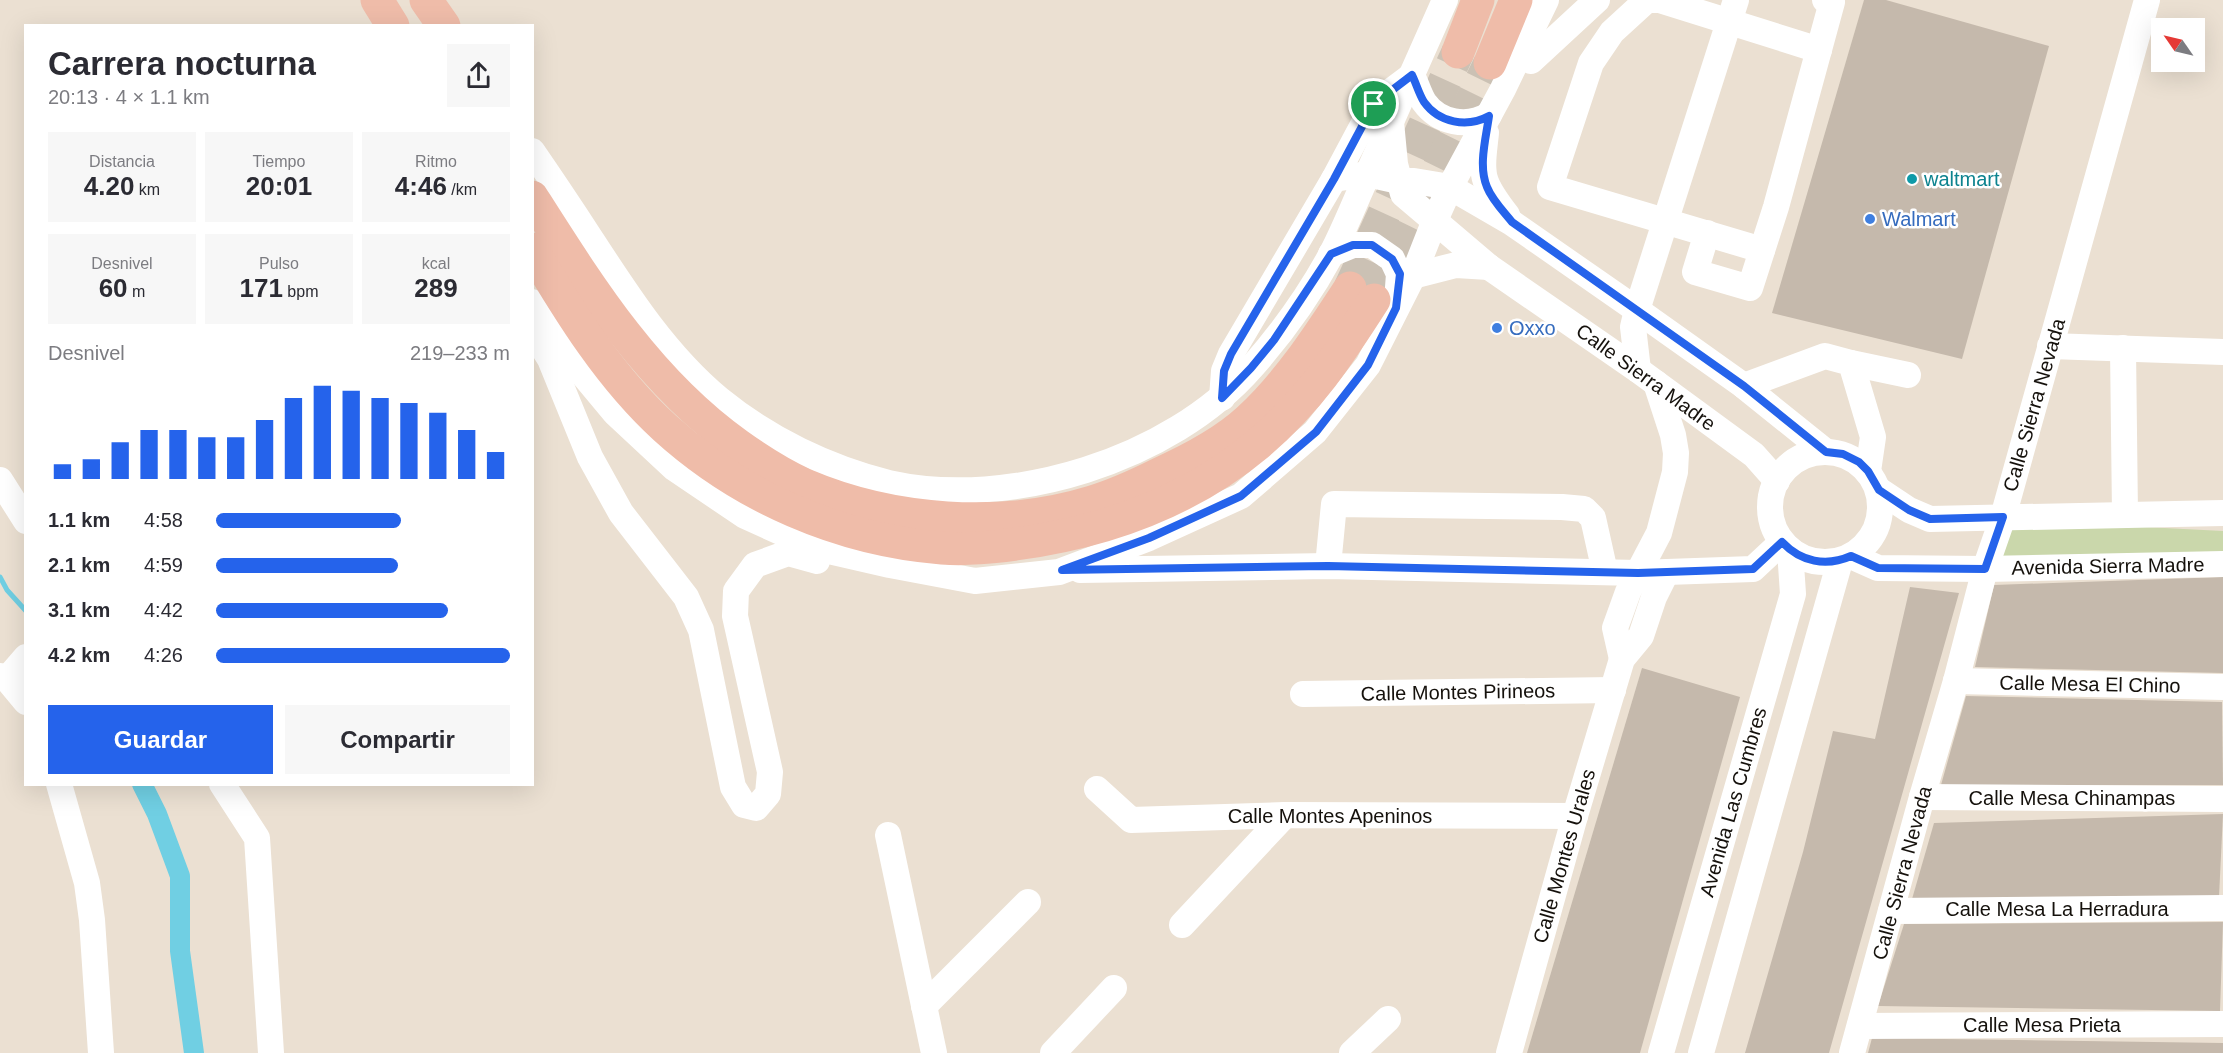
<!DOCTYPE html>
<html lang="es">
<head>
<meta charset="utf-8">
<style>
  :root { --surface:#fff; --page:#f7f7f7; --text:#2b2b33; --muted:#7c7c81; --accent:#2563eb }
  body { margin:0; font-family:Helvetica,sans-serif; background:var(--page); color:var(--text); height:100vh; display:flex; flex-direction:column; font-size:22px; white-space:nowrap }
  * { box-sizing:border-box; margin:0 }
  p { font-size:20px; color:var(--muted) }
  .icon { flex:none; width:33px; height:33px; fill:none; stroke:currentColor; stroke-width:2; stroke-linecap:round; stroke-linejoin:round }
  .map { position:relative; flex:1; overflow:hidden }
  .details { position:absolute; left:24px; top:24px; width:510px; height:762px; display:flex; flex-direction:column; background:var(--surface); border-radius:0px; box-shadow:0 6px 24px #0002 }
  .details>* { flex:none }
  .needle { width:39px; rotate:304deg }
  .fabs { position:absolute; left:2151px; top:18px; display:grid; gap:12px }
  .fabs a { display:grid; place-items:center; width:54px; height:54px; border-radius:0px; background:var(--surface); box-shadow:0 6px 24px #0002; font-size:30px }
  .pin { position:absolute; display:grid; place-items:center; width:51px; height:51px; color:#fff; margin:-26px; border:3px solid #fff; border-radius:50%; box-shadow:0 2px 6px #0007 }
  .round { display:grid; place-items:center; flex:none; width:63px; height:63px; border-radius:0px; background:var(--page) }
  .overview { display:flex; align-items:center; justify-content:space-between; height:102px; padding:0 24px }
  h1 { font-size:33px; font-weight:600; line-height:45px }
  .figures { display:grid; grid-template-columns:repeat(3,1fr); gap:9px; height:102px; padding:6px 24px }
  .figures div { display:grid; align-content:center; border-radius:0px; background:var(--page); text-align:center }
  .figures b { font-size:26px; font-weight:600 }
  .figures small { font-size:16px; font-weight:400 }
  .figures p { font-size:16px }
  .chart { height:168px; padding:12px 24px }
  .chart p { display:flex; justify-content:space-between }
  .chart svg { width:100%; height:108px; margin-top:6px; stroke:var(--accent); stroke-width:6 }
  .action { display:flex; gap:12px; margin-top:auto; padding:12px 24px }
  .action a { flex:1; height:69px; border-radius:0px; background:var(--accent); color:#fff; font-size:24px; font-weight:600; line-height:69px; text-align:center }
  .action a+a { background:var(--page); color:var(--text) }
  ul { padding:0 24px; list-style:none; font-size:20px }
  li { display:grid; grid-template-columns:96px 72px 1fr; align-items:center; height:45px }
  li i { height:15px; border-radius:8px; background:var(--accent) }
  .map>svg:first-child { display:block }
  .green { fill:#cad7ab }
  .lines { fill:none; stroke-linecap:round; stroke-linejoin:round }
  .stream { stroke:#70cfe3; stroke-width:5 }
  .canal { stroke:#70cfe3; stroke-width:20 }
  .building { fill:#c5b9ac }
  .major-tunnel { stroke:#cbc1b4; stroke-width:33; stroke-dasharray:33 16; stroke-linecap:butt }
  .minor { stroke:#fff; stroke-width:26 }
  .major { stroke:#efbca9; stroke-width:33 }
  .route-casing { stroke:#fff; stroke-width:12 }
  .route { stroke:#2563eb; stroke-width:8 }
  .culture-dot { fill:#0f9aa8; stroke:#fff; stroke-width:2 }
  .shop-dot { fill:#3f7fe0; stroke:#fff; stroke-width:2 }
  .labels { text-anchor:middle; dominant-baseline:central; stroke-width:5; stroke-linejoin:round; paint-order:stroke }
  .culture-label { font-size:20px; fill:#0d838f; stroke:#fff; text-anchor:start }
  .shop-label { font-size:20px; fill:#366cbe; stroke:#fff; text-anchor:start }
  .street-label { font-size:20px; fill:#15110c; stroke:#fff }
</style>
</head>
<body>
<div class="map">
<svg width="2223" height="1053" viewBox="0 0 2223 1053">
  <rect width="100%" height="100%" fill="#ebe0d2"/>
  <!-- green -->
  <path class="green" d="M2007,520L2223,531V559L1998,562Z"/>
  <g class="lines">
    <!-- stream -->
    <path class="stream" d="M0,577L7,590L26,611"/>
    <!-- canal -->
    <path class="canal" d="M142,784L157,814L180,876V951L194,1053"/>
  </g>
  <!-- building -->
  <g class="building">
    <path d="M1864,0H1886L2049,46L1962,359L1772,313Z"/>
    <path d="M2223,577V673L1975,667L1994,585Z"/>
    <path d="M1910,587L1959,593L1829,1053H1745L1803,852L1833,731L1875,739Z"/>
    <path d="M1642,668L1740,697L1640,1053H1527Z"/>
    <path d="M1966,696L2222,702L2223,785H1941Z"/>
    <path d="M2223,814L2219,897L1912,899L1934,823Z"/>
    <path d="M2223,922L2220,1011L1878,1006L1904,924Z"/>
    <path d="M1872,1038L2223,1043V1053H1868Z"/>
  </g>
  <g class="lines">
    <!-- major-tunnel -->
    <g class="major-tunnel">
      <path d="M1350,288L1458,52"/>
      <path d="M1374,300L1490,63"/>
    </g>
    <!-- minor -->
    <g class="minor">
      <path d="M1531,61L1597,0"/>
      <path d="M1412,75C1416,83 1419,94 1424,102C1439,123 1467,128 1489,115"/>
      <path d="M1391,122L1395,164L1403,194L1489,267L1638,370L1754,455L1777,481"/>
      <path d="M1486,133C1481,176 1480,180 1507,215"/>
      <path d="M532,151C552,180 572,210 591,239C628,296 666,355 719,399C768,439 828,468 889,483C1010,510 1171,460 1252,367C1281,334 1311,292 1332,253C1346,226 1357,197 1370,169C1395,113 1420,56 1445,0"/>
      <path d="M1334,179L1367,174L1399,181H1414L1450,187L1512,223L1637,310L1744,386L1826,452"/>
      <path d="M1707,233L1695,272L1750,288L1776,207L1832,2L1825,0"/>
      <path d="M1762,250L1550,187L1591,63L1612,32L1647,0H1660L1819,50"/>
      <path d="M1331,254L1353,245H1372L1392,259L1399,274L1397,301"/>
      <path d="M1413,276L1456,265L1489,267"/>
      <path d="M532,302L580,371L615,413L674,468L745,516L816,548L890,565L975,581L1059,572L1149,538L1241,496L1315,432L1368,365L1413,276L1435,220L1450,187L1503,89L1546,0"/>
      <path d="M533,332L550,359L590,457L621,513L686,597L701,630L733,787L744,805L756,808L768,794L770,772L735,616L736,591L755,565L788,553L817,561"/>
      <path d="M2050,346L2223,352"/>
      <path d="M2123,348L2125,515"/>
      <path d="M1851,363L1908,375"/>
      <path d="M1638,370L1633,327L1637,310L1736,0"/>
      <path d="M1744,386L1825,356L1851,363L1873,437L1868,471"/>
      <path d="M1222,398L1224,371L1231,354L1334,179L1374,104L1410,77"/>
      <circle cx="1825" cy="507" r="55"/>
      <path d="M0,480L26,521"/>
      <path d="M1879,490L1909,510L1930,519L2223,513"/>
      <path d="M1851,556L1878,568L1985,569L2223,564"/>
      <path d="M1328,566L1334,504L1562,507L1584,509L1593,518L1605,572"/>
      <path d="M1080,570L1328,566L1638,573L1753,569L1782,542"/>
      <path d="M1622,659L1615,628L1628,592L1659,533L1675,472L1676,453L1673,435L1656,383"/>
      <path d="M0,676L7,679L26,702"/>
      <path d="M7,679L26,657"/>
      <path d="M1956,681L2223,687"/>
      <path d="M1303,694L1613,690"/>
      <path d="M59,784L87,883L92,920L101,1053"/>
      <path d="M222,784L257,838L271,1053"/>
      <path d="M1097,789L1131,820L1285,815L1575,816"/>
      <path d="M1922,797L2223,799"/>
      <path d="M888,835L934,1053"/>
      <path d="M1891,911L2223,908"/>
      <path d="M1182,925L1285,815"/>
      <path d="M924,1006L1028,902"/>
      <path d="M1860,1026L2223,1024"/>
      <path d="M1053,1053L1114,988"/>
      <path d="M1352,1053L1388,1019"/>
      <path d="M1509,1053L1575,816L1622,659L1641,636L1654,597L1666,573"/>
      <path d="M1661,1053L1793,594L1790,550"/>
      <path d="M1701,1053L1840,561"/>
      <path d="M1852,1053L1922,797L1956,681L1985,569L2003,517L2147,0"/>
    </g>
    <!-- major -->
    <g class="major">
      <path d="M377,0L393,26"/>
      <path d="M426,0L444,26"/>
      <path d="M1458,52L1478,0"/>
      <path d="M1490,63L1516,0"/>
      <path d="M532,197C590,288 648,381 738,445C759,460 781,474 805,485C892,522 1001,530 1092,502C1115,495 1137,485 1159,474C1190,460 1223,443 1248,420C1290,381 1319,335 1350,288"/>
      <path d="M532,249C570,313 610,378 665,428C741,497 840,540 942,548C967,550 992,547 1016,544C1105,532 1189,502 1258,444C1309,401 1339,355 1374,300"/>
    </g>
  </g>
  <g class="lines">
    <defs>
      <path id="route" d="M1412,75C1416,83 1419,94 1424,102C1439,123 1467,128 1489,116C1486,138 1478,166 1487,187C1492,200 1504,212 1512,222L1744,386L1826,452L1843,454L1859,462L1868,471L1879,490L1909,510L1930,519L2003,517L1985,569L1878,568L1851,556C1826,567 1801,562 1782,542L1753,569L1638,573L1328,566L1062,570L1149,538L1241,496L1316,432L1368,365L1396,308L1400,274L1392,259L1372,245H1353L1331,254L1274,340L1251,368L1222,398L1224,371L1231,354L1334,179L1374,104Z"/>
    </defs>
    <!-- route casing -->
    <use href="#route" class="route-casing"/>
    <!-- route -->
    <use href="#route" class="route"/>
  </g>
  <!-- markers -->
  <circle class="culture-dot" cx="1912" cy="179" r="6"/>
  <g class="shop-dot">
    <circle cx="1870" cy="219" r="6"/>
    <circle cx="1497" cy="328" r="6"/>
  </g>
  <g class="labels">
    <!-- culture labels -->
    <g class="culture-label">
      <text x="1924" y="179">waltmart</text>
    </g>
    <!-- shop labels -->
    <g class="shop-label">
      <text x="1882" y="219">Walmart</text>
      <text x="1509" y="328">Oxxo</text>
    </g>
    <!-- street labels -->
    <g class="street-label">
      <text transform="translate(1646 377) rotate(36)">Calle Sierra Madre</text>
      <text transform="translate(2034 405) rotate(-74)">Calle Sierra Nevada</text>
      <text transform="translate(2108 566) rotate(-1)">Avenida Sierra Madre</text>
      <text transform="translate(2090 684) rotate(1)">Calle Mesa El Chino</text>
      <text transform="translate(1458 692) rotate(-1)">Calle Montes Pirineos</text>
      <text x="2072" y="798">Calle Mesa Chinampas</text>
      <text transform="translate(1733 802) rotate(-74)">Avenida Las Cumbres</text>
      <text x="1330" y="816">Calle Montes Apeninos</text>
      <text transform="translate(1564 856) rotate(-74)">Calle Montes Urales</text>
      <text transform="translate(1902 873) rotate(-75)">Calle Sierra Nevada</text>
      <text x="2057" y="909">Calle Mesa La Herradura</text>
      <text x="2042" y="1025">Calle Mesa Prieta</text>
    </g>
  </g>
</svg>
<div class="fabs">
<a><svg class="needle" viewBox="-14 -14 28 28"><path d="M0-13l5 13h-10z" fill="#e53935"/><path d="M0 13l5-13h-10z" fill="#7c7c81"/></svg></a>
</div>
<div class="pin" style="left:1374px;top:104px;background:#1e9e55"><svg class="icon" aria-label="arrive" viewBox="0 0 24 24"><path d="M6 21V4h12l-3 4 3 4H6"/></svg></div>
<section class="details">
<div class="overview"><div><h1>Carrera nocturna</h1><p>20:13 · 4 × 1.1 km</p></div><a class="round"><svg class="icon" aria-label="share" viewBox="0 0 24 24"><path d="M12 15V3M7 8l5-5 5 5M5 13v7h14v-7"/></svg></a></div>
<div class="figures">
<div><p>Distancia</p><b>4.20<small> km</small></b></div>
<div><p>Tiempo</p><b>20:01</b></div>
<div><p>Ritmo</p><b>4:46<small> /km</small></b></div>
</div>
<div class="figures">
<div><p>Desnivel</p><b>60<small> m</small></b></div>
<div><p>Pulso</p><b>171<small> bpm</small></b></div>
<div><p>kcal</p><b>289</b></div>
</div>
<div class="chart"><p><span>Desnivel</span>219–233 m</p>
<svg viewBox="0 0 160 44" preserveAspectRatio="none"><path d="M5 44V38M15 44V36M25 44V29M35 44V24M45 44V24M55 44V27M65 44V27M75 44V20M85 44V11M95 44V6M105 44V8M115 44V11M125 44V13M135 44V17M145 44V24M155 44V33"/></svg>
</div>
<ul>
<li><b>1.1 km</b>4:58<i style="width:63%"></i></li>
<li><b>2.1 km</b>4:59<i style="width:62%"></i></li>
<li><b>3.1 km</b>4:42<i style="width:79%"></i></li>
<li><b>4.2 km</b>4:26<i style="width:100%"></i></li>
</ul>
<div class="action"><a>Guardar</a><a>Compartir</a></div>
</section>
</div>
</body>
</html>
